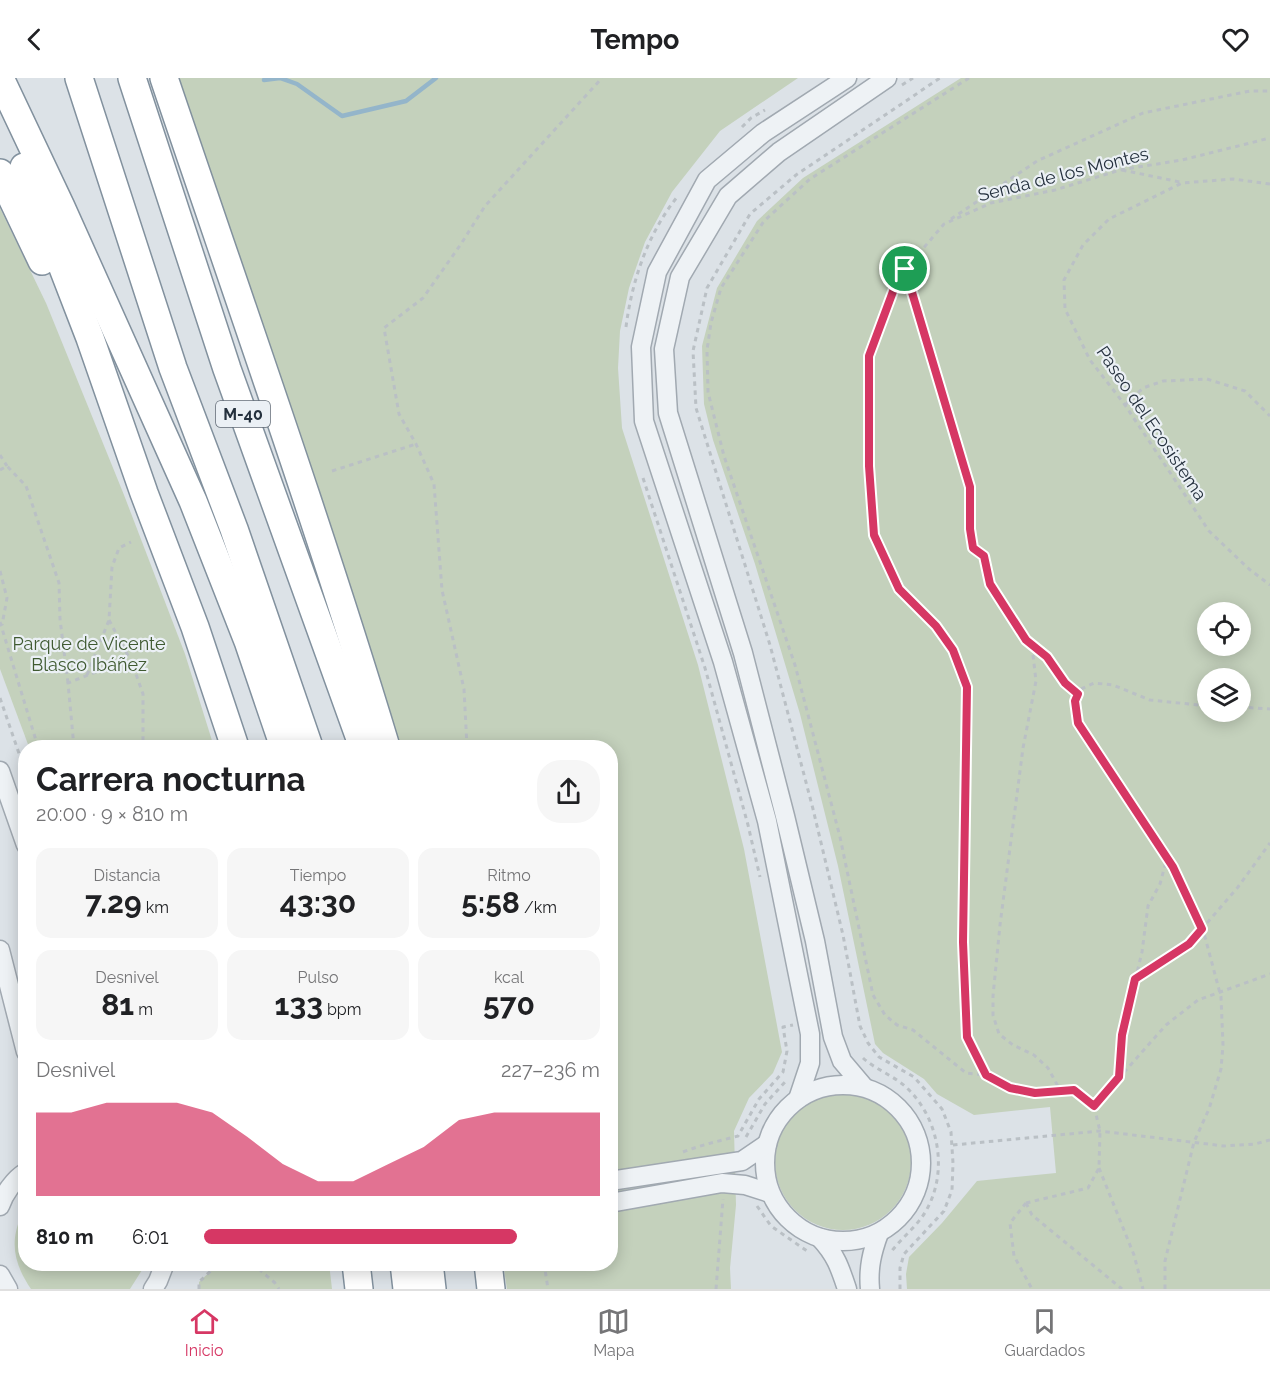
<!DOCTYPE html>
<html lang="es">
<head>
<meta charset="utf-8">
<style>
  :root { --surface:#fff; --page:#f6f6f6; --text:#202124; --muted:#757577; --line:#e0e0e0; --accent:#d63764 }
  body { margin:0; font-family:Raleway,sans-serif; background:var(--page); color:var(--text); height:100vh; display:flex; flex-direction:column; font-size:22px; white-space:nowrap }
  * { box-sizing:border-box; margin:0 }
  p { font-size:20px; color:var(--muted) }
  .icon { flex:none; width:33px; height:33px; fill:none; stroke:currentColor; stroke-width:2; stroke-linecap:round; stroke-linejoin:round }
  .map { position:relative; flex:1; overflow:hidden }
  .details { position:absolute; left:18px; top:662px; width:600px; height:531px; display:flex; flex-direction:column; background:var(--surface); border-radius:24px; box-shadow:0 3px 15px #0003 }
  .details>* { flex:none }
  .tools { position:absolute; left:1197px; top:524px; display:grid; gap:12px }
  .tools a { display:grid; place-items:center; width:54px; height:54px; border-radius:50%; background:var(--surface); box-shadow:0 3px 15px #0003; font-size:30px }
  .pin { position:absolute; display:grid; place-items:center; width:51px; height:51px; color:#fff; margin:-26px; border:3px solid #fff; border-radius:50%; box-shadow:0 2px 6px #0007 }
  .round { display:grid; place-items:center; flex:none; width:63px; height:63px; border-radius:24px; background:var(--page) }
  .summary { display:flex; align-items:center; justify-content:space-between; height:102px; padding:0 18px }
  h1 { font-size:33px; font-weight:700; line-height:45px }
  .figures { display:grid; grid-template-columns:repeat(3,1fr); gap:9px; height:102px; padding:6px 18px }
  .figures div { display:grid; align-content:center; border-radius:15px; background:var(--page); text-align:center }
  .figures b { font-size:30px; font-weight:700 }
  .figures small { font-size:16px; font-weight:400 }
  .figures p { font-size:16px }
  .chart { height:168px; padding:12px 18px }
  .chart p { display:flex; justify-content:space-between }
  .chart svg { width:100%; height:108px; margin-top:6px; fill:var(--accent); opacity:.7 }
  ul { padding:0 18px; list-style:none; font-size:20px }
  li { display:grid; grid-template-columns:96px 72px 1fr; align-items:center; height:45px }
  li i { height:15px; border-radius:8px; background:var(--accent) }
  header { display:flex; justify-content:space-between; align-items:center; height:78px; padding:0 18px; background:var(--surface); font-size:27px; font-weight:700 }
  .tabs { display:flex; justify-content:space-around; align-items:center; height:84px; border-top:2px solid var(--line); background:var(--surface); font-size:16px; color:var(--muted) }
  .tabs a { display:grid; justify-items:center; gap:3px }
  .tabs .current { color:var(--accent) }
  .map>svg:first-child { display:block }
  .green { fill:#c4d1bc; fill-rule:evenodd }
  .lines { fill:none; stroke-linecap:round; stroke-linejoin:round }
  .stream { stroke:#94b5ca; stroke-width:4.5 }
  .tertiary-casing { stroke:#a1a9b1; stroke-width:21 }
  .motorway-casing { stroke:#82919e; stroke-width:30 }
  .path { stroke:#bac0c5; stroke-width:3; stroke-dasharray:4.5 4.5; stroke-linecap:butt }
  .tertiary { stroke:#eef2f5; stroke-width:18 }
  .motorway { stroke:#fff; stroke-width:27 }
  .route-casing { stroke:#fff; stroke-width:12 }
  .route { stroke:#d63764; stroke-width:8 }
  .labels { text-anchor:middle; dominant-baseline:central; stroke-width:4.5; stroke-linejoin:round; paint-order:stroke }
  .shield { fill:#ebf0f5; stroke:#606a75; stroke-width:1.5 }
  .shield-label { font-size:16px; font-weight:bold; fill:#25313e }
  .street-label { font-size:18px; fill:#25313e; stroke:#ebf0f5 }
  .park-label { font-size:18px; fill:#3f5a31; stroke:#ebf0f5 }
</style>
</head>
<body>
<header><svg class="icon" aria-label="back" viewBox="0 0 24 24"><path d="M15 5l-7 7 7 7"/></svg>Tempo<svg class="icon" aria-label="heart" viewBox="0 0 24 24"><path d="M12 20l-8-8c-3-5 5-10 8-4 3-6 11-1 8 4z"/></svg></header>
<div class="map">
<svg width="1270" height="1211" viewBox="0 0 1270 1211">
  <rect width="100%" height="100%" fill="#dce2e7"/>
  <!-- green -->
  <g class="green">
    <path d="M171,0H798L720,53L672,114L645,164L629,210L620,253L618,290L622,350L698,587L744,771L782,974L773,995L749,1020L734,1053L736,1127L730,1190L731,1211H507L503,1185H610V669H397Z"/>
    <path d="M961,0H1270V1211H907L906,1196L909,1179L942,1145L977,1103L1056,1095L1050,1029L974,1037L937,1016L924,1001L883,975L875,966L838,788L800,636L755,486L713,362L704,326L702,268L717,210L757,143L803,100ZM1208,534H1240V567H1208ZM1208,600H1240V633H1208Z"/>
    <path d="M0,130L46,225L124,417L185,576L214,669H29L0,591Z"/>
    <circle cx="843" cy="1084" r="68"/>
    <path d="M25,1130L26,1185H144L142,1192L130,1211H31C12,1183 9,1160 25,1130Z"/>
    <path d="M223,1185H329L332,1211H199V1204L217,1187Z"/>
  </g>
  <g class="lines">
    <!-- stream -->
    <path class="stream" d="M264,2L280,0L297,6L342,38L406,23L436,0"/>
    <defs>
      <g id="tertiary">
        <path d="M0,693L26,767"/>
        <path d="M0,872L26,974"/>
        <circle cx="843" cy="1085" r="78"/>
        <path d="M864,1009L842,983L833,959L815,863L785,738L743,575L668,335L664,271L680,199L728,118L779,74L887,0"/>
        <path d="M798,1021L810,985V956L767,743L723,584L644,343L641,269L657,194L707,102L763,55L847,0"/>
        <path d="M610,1103L742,1083L767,1066"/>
        <path d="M610,1125L722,1105L745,1107L770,1115"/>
        <path d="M0,1128C4,1116 14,1101 26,1094"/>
        <path d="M820,1160C836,1177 840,1190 847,1211"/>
        <path d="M0,1197L8,1211"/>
        <path d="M153,1211L158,1203L165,1185"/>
        <path d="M870,1211C868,1190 872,1174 879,1155"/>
      </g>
      <g id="motorway">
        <path d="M0,0L61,129L193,423L248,563L284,669"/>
        <path d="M79,0L173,290L234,451L309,669"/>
        <path d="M132,0L227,291L363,669"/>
        <path d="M164,0C239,222 318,444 386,669"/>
        <path d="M24,89L90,260L144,415L195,549L235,669"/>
        <path d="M0,95L42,183"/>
        <path d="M356,1185L359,1211"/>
        <path d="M404,1185L407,1211"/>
        <path d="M429,1185L432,1211"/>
        <path d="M488,1185L491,1211"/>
      </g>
    </defs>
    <!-- tertiary casing -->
    <use href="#tertiary" class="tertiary-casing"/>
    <!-- motorway casing -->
    <use href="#motorway" class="motorway-casing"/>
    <!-- path -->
    <g class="path">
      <path d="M969,0L810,101L764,143L721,210L711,245L707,272L708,314L724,378L795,587L840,759L873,917L885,937L897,947L913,952L966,995L985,997"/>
      <path d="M902,7L913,0"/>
      <path d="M742,49L751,40L765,32"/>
      <path d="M1122,92L1180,104"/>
      <path d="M1270,106L1233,101L1182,105L1109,141L1083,167L1064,202L1065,231L1090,282L1125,327L1209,453L1249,491L1270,507"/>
      <path d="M951,141L1037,83L1143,35L1250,13H1270"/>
      <path d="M905,191L971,409V451L973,470L984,478L990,505L1022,554L1033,577L1036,603L1023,670L1000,847L993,918V937L999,956L1013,967L1034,977L1048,990L1060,1012"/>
      <path d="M626,249C632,202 648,155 678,118"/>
      <path d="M1125,327L1143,310L1163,303L1207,301L1245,313L1270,338"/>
      <path d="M0,377L7,388"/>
      <path d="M0,392L7,388L26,408L59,505L60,541L68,605"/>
      <path d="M332,393L416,366"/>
      <path d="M643,400L705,590L748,747L760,799"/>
      <path d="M0,493L7,520L2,547"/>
      <path d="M109,542L132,585"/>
      <path d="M0,544L38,669"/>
      <path d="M1028,564L1047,579L1065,605L1078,616"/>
      <path d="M87,597L109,542L112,489L119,470L131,464"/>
      <path d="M0,620L26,696"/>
      <path d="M1240,629L1270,631"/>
      <path d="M74,669L68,605L111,588L132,585L143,616V669"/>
      <path d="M467,669L464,611L442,512L434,406L416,366L399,336L384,250L423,220L461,166L485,128L602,0"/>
      <path d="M1137,900L1189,866L1238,809L1270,765"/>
      <path d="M863,980C876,992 895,998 908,1011C939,1041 948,1093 927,1131C918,1148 902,1159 891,1174"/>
      <path d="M1119,999L1122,957L1142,874L1148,828L1160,806L1167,780"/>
      <path d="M1094,1028L1166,947L1198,922L1270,896"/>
      <path d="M746,1059L765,1026L785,1004"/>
      <path d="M953,1067L1100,1053L1224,1068L1255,1066L1270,1062"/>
      <path d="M683,1074C701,1067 719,1063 738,1058L759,1021L783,994L787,973L783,949L793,947"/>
      <path d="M1099,1090L1134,1177L1143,1211"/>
      <path d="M1026,1125L1088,1110L1099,1090L1100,1053L1094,1028L1074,1012L1035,1015L1010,1010L986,997L967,959L963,864L967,609L953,572L936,548L899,511L874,457L869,388V278L898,200L944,146L991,125L1055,112L1120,92L1182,82L1270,60"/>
      <path d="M1026,1125L1032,1137L1122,1211"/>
      <path d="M1026,1125L1010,1145L1014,1178L1032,1211"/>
      <path d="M757,1128L771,1148L807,1173"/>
      <path d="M252,1185L275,1205L279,1211"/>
      <path d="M544,1185L548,1211"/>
      <path d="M199,1211V1204L217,1187L223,1185"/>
      <path d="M716,1211L723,1121"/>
      <path d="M900,1211V1190L904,1176L944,1133L952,1112L953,1085L951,1054L942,1031L914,999L879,979L868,965L860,948L843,857L813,731L770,567L696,330L693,273L707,210L750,136L796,97L940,0"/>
      <path d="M1165,1211V1183L1194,1064L1209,1031L1221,991L1223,967L1221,919L1205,859L1173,789L1078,645L1075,623L1081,611L1094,605L1113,607L1150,622L1208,628"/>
    </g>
    <!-- tertiary -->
    <use href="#tertiary" class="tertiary"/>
    <!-- motorway -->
    <use href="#motorway" class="motorway"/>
  </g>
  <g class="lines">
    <defs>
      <path id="route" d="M905,191L970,409V451L973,470L984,478L990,506L1026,562L1047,579L1065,605L1078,616L1075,623L1078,645L1173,789L1202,851L1189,866L1135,901L1122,957L1119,999L1094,1028L1074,1012L1035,1015L1010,1010L986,997L967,959L963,864L967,609L953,572L936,548L899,511L874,457L869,388V278L898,200Z"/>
    </defs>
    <!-- route casing -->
    <use href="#route" class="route-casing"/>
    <!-- route -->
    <use href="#route" class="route"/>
  </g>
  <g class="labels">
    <!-- shield labels -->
    <rect class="shield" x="216" y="323" width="54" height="26" rx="4.5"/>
    <g class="shield-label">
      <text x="243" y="336">M-40</text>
    </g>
    <!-- street labels -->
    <g class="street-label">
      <text transform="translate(1063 96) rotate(-14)">Senda de los Montes</text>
      <text transform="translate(1152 345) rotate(56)">Paseo del Ecosistema</text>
    </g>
    <!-- park labels -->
    <g class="park-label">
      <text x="89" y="565">Parque de Vicente<tspan x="89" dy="21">Blasco Ibáñez</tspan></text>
    </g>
  </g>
</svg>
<div class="tools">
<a><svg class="icon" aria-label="locate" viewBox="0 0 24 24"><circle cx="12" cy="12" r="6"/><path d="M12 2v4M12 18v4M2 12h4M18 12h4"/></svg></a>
<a><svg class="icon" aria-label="layers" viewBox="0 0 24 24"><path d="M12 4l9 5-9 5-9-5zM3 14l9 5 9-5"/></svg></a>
</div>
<div class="pin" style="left:905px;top:191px;background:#1e9e55"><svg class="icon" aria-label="arrive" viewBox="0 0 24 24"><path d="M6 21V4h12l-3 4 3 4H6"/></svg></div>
<section class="details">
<div class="summary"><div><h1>Carrera nocturna</h1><p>20:00 · 9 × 810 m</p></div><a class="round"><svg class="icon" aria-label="share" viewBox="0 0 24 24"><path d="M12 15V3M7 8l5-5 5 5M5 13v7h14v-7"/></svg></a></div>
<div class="figures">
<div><p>Distancia</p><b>7.29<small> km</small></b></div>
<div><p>Tiempo</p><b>43:30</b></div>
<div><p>Ritmo</p><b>5:58<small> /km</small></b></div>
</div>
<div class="figures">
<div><p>Desnivel</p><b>81<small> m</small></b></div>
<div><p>Pulso</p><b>133<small> bpm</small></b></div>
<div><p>kcal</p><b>570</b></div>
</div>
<div class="chart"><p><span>Desnivel</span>227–236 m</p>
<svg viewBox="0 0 160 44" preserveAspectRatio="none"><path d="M0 44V10L10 10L20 6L30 6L40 6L50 10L60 20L70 31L80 38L90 38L100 31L110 24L120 13L130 10L140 10L150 10L160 10V44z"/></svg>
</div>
<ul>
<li><b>810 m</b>6:01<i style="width:79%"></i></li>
</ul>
</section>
</div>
<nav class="tabs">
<a class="current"><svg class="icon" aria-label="home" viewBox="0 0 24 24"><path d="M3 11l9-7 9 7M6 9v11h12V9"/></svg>Inicio</a>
<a><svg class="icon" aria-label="map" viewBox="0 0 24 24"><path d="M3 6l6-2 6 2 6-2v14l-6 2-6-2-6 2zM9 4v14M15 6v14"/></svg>Mapa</a>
<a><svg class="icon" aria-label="saved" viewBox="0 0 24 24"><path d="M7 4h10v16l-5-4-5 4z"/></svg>Guardados</a>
</nav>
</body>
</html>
